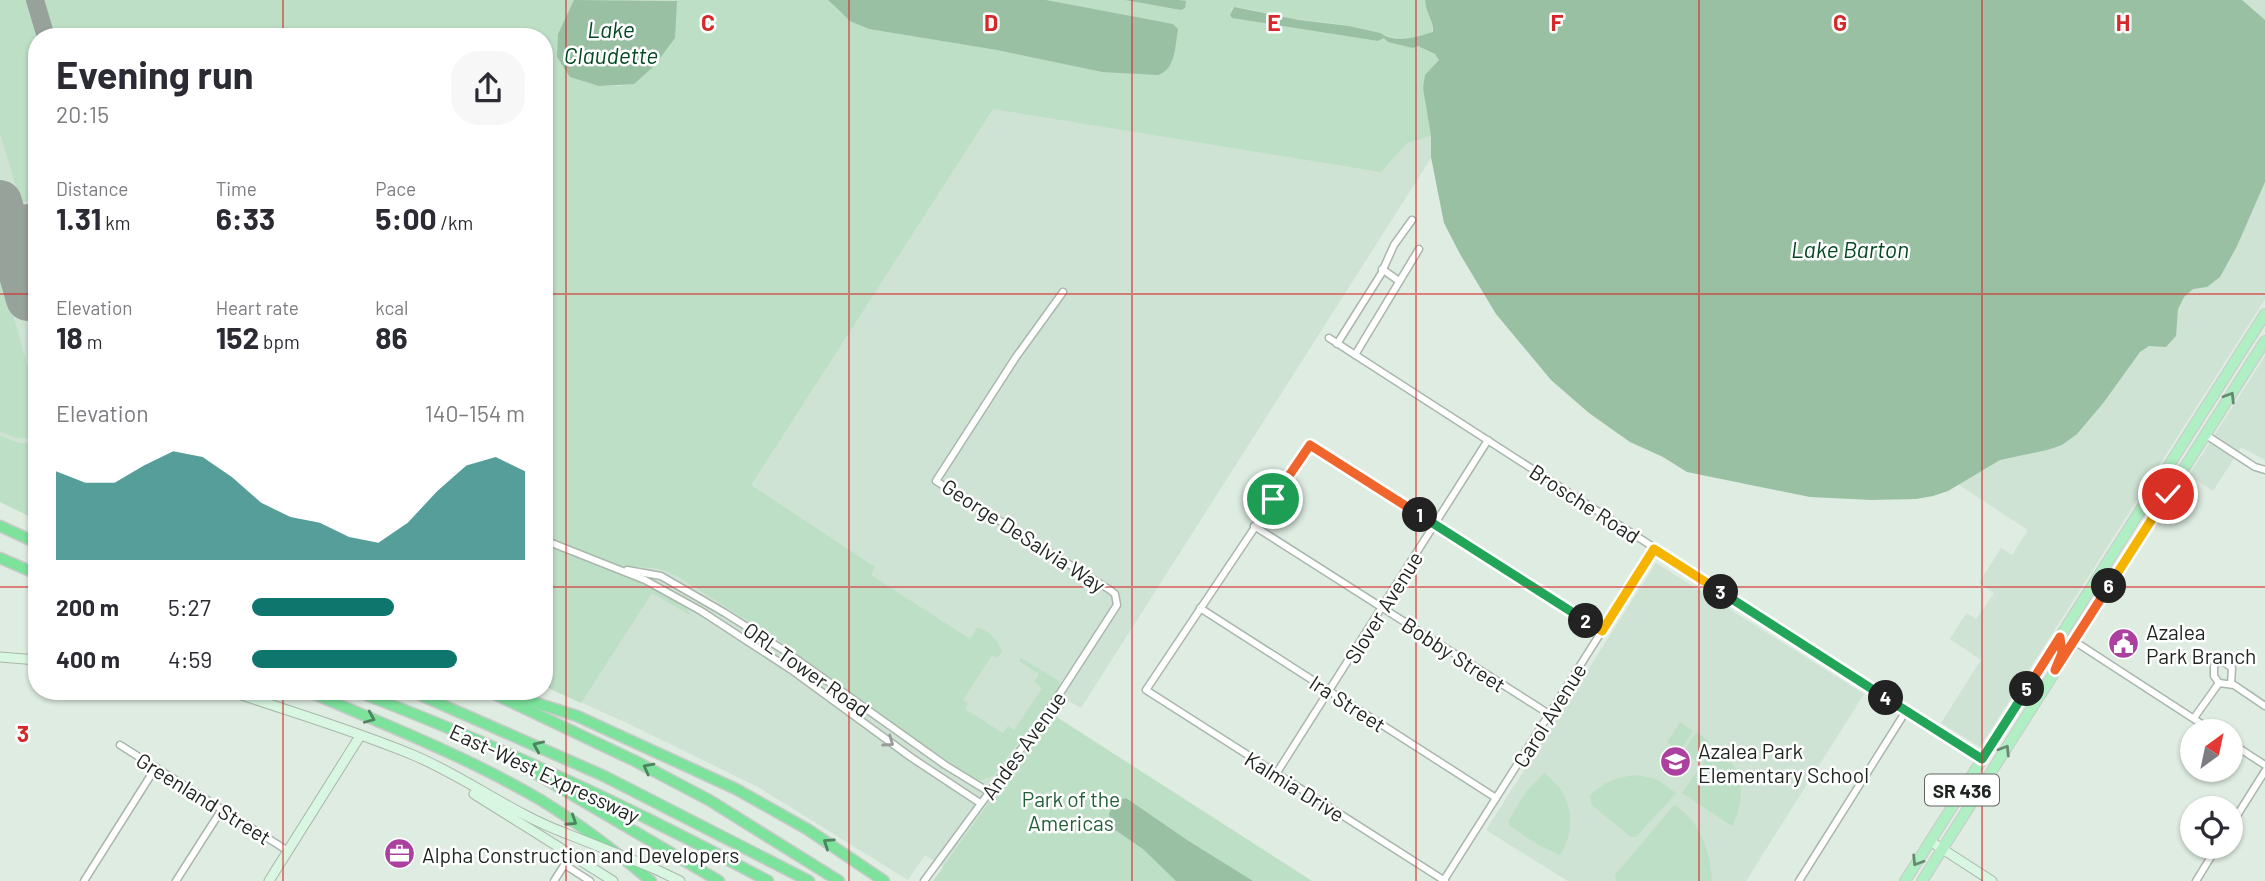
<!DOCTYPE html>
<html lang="en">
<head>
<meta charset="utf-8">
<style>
  :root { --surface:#fff; --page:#f7f7f7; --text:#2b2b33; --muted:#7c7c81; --accent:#0f766e }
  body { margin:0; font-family:Barlow,sans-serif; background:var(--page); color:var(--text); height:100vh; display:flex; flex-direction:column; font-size:26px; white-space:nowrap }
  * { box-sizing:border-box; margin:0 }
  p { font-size:23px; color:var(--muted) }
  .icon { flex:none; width:38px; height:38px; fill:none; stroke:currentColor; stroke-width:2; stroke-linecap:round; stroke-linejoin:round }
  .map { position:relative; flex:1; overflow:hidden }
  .side { position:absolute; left:28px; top:28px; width:525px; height:672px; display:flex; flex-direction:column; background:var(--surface); border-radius:28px; box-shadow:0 2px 5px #0004 }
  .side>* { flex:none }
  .needle { width:46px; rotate:33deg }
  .controls { position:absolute; left:2180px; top:719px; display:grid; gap:14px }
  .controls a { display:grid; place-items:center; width:63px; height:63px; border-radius:50%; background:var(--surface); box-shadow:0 2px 5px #0004; font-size:35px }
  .pin { position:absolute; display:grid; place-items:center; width:60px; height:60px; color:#fff; margin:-30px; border:4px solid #fff; border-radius:50%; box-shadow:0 2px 7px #0007 }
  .km { position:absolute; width:35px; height:35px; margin:-18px; border-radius:50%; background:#222; color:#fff; font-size:19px; line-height:35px; text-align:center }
  .round { display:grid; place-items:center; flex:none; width:74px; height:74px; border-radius:28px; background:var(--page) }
  .headline { display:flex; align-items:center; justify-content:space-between; height:119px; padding:0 28px }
  h1 { font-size:38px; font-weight:700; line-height:52px }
  .figures { display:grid; grid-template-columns:repeat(3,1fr); gap:10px; height:119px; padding:7px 28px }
  .figures div { display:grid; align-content:center }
  .figures b { font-size:30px; font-weight:700 }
  .figures small { font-size:19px; font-weight:400 }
  .figures p { font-size:19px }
  .chart { height:196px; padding:14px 28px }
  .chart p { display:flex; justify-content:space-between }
  .chart svg { width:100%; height:126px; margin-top:7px; fill:var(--accent); opacity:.7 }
  ul { padding:0 28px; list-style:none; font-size:23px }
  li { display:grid; grid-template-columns:112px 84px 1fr; align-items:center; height:52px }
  li i { height:18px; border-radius:9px; background:var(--accent) }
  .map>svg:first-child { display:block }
  .built { fill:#cee3d3 }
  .green { fill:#bddfc5 }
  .water { fill:#99c0a3 }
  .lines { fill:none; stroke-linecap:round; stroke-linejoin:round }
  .taxiway { stroke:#97a29a; stroke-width:18 }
  .runway { stroke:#97a29a; stroke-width:44 }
  .street-casing { stroke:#a9b7ac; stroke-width:9 }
  .secondary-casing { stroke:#a9b7ac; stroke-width:11 }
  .primary-casing { stroke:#c9cac9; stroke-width:12 }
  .highway-casing { stroke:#c9cac9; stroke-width:13 }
  .street { stroke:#fff; stroke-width:6 }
  .secondary { stroke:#d8f6e1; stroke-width:9 }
  .primary { stroke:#b0eec4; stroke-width:10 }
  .highway { stroke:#7ce29c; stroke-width:10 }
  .secondary-bridge-casing { stroke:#a9b7ac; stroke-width:11; stroke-linecap:butt }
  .secondary-bridge { stroke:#d8f6e1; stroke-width:9 }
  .oneway { stroke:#678972 }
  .oneway2 { stroke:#4d835e }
  .oneway3 { stroke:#9a9c9a }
  .split-1-casing { stroke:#fff; stroke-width:14 }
  .split-2-casing { stroke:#fff; stroke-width:14 }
  .split-3-casing { stroke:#fff; stroke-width:14 }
  .split-4-casing { stroke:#fff; stroke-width:14 }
  .split-5-casing { stroke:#fff; stroke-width:14 }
  .split-6-casing { stroke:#fff; stroke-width:14 }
  .split-7-casing { stroke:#fff; stroke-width:14 }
  .split-1 { stroke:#f0652b; stroke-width:9 }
  .split-2 { stroke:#22a559; stroke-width:9 }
  .split-3 { stroke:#f5b400; stroke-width:9 }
  .split-4 { stroke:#22a559; stroke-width:9 }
  .split-5 { stroke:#22a559; stroke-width:9 }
  .split-6 { stroke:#f0652b; stroke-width:9 }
  .split-7 { stroke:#f5b400; stroke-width:9 }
  .grid { fill:none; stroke:#d62828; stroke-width:2; stroke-opacity:0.55 }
  .labels { text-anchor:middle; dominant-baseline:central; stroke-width:5; stroke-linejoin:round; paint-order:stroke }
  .shield { fill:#fff; stroke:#626662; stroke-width:2 }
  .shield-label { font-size:19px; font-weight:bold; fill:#1e241f }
  .street-label { font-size:21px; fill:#1e241f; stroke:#fff }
  .poi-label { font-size:21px; fill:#1e241f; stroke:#fff; text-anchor:start }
  .park-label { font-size:21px; fill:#236039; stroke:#fff }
  .water-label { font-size:23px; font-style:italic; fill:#034823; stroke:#fff }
  .grid-label { font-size:23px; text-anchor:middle; font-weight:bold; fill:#d62828; stroke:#fff; stroke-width:5; stroke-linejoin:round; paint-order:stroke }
</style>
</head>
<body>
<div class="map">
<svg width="2265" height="881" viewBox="0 0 2265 881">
  <rect width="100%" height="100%" fill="#deece1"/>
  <!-- built -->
  <g class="built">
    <path d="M0,0H2265V299L1980,747L1941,723L1981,660L1950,639L1966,613L1976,619L1994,593L1979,583L2001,548L2012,555L2028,530L1774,364L1505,42L1081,708L1069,701L946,869L925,855L908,880L758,787L627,723L544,686V37H37V516L0,497Z"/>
    <path d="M2265,356V460L2241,447L2213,491L2189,475Z"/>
    <path d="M1656,563L1864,694L1746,881H1568L1486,830Z"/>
  </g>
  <!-- green -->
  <g class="green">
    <path d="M0,0H29L40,37H37V205L33,206L31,202L22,201L18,194L0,133Z"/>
    <path d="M41,0H574L558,34L570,77L599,86H622L677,1L673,0H828L838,11L869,29L997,50L1102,72L1177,26L1046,0H1125L1181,10L1186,2L1180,0H1425C1426,13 1434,21 1432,33C1391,44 1388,34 1349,26C1326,21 1302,21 1279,16C1264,13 1247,6 1231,8L1232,18L1378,41L1384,38L1413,48L1418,46L1435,54L1439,59L1423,88L1431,136L1407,143L1381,172L993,109L751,485L875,567L871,575L970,639L977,628C988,629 999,641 1002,652L997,658L992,655L963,700L968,703L965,709L1003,733L1008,726L1014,730L1042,688L1034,682L1039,674L1019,661L1021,658L1059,681L1060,687L1056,693L993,776L979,781L910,737L781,642L677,576C650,562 640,571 617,565C593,558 567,547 544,535V37H52Z"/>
    <path d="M37,217V254L33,249L27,226Z"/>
    <path d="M0,270L37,399V438H16L0,431Z"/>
    <path d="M0,436L19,443L37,444V520L0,502Z"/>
    <path d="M544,543L639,580L686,607L690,615L652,593L581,703L544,686Z"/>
    <path d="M1052,714L1312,881H933Z"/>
    <path d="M1680,722L1693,731L1680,751L1667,742Z"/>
    <path d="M1696,732L1709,741L1695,761L1683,753Z"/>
    <path d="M1713,749C1746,763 1746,800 1732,826L1682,793Z"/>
    <path d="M1544,773C1572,792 1578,827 1560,855L1538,845L1510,826L1508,821L1526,792Z"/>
    <path d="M1637,775L1656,779L1676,793L1636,837H1631L1592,805L1590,796C1604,781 1617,777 1637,775Z"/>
    <path d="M1674,805C1701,821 1710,852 1712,881H1616L1615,875Z"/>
  </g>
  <!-- water -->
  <g class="water">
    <path d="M574,0L677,1L675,38L654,66L634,84L599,86L570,77L557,57L558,34Z"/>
    <path d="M828,0H1046L1173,24L1178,29C1175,46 1176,69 1158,75L1102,72L997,50L869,29L850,21Z"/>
    <path d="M1125,0H1179L1186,1L1185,8L1181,10Z"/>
    <path d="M1425,0H2242L2265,20V182L2237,246L2220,277L2207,287L2193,289L2184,297L2178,309L2176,336L2166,347L2149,346L2140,352L2104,402L2077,434L2062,445L2047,450L2000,460L1948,491L1933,496L1916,499L1872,500L1810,497L1687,472L1663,457L1630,442L1589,413L1551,380L1496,314L1460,254L1444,223L1431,157V136L1423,88L1425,75L1439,60L1435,54L1418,46L1413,48L1388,42L1384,38L1378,41L1232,18L1230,15L1234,7L1299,20L1349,26L1380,33C1395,43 1414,38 1433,32C1434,21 1426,14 1425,0Z"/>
    <path d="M1126,798L1187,840L1253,881H1176L1143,849L1111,827L1109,813L1117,801Z"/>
  </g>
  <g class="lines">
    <!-- taxiway -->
    <g class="taxiway">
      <path d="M35,0L46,37"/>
      <path d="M0,200C10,215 20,216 37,211"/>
      <path d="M14,250L23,265L37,272"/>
    </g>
    <!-- runway -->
    <path class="runway" d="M0,202L28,299"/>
    <defs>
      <g id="street">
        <path d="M1382,269L1399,281"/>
        <path d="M1329,338L1982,759"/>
        <path d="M1337,344L1381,274L1394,245L1412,220"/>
        <path d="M1355,355L1419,249"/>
        <path d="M2206,435L2255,467L2265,470"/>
        <path d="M1254,526L1549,714"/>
        <path d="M544,540L645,580L701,611L793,671L912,758L980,803"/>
        <path d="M627,570L661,576L725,613L785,651L945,765L989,792"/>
        <path d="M1200,608L1496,798"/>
        <path d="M2074,641L2214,732"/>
        <path d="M2219,683L2214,676V666L2218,662H2224L2232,668L2231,684"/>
        <path d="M2194,718L2219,683L2234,685L2265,706"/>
        <path d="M2231,743L2265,765"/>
        <path d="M120,745L288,851"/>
        <path d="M1276,774L1488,440"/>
        <path d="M2231,825L2265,771"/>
        <path d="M565,865L590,881"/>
        <path d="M1444,880L1654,549"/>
        <path d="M84,881L156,767"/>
        <path d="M176,881L222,809"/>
        <path d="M554,881L570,856"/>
        <path d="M924,881L1044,718L1117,605L1115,594L1110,590L936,481L1016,357L1063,292"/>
        <path d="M1445,881L1146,690L1310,445L1602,631"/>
        <path d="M1799,881L1906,711"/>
        <path d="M2196,881L2217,847"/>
      </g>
      <g id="secondary">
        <path d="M0,657L37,660"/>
        <path d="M230,691C291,712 353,730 413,755C466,777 511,813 565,833"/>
        <path d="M474,794L613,881"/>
        <path d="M1930,841L1992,881"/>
        <path d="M653,868L680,881"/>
        <path d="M269,881L360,736"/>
      </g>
      <g id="primary">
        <path d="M1905,881L2265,314"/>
        <path d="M1922,881L2265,341"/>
      </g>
      <g id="highway">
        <path d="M0,526L37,543"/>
        <path d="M0,558L37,574"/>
        <path d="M307,691C386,725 465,756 539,799C579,823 615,851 651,881"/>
        <path d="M356,691C497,745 635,809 768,881"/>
        <path d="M411,691L604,776L809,881"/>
        <path d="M488,691L635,761L709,800L839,881"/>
        <path d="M499,691L577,716L736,789L807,829L884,881"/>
        <path d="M523,766L719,881"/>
      </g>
    </defs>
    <!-- street casing -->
    <use href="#street" class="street-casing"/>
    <!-- secondary casing -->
    <use href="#secondary" class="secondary-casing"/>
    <!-- primary casing -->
    <use href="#primary" class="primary-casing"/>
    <!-- highway casing -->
    <use href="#highway" class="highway-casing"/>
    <!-- street -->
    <use href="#street" class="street"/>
    <!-- secondary -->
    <use href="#secondary" class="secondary"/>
    <!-- primary -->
    <use href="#primary" class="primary"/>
    <!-- highway -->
    <use href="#highway" class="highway"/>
    <defs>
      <path id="secondary-bridge" d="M565,833L653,868"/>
    </defs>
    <!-- secondary-bridge casing -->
    <use href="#secondary-bridge" class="secondary-bridge-casing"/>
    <!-- secondary-bridge -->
    <use href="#secondary-bridge" class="secondary-bridge"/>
  </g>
  <!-- one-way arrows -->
  <defs><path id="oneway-chevron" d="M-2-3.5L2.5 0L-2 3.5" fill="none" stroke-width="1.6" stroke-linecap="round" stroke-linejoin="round" transform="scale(1.75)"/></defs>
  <g class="oneway">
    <use href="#oneway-chevron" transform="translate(2230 397) rotate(-58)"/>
    <use href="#oneway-chevron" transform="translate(2005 750) rotate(-58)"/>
    <use href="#oneway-chevron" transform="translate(1917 861) rotate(122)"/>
  </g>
  <g class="oneway2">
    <use href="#oneway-chevron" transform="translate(370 718) rotate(23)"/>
    <use href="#oneway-chevron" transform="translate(538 746) rotate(-156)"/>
    <use href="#oneway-chevron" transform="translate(648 768) rotate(-152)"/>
    <use href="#oneway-chevron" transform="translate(572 821) rotate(33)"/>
    <use href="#oneway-chevron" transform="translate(828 843) rotate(-146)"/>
  </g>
  <use class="oneway3" href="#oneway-chevron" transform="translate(889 742) rotate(35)"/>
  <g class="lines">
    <defs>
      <path id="split-1" d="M1273,499L1310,445L1420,515"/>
      <path id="split-2" d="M1420,515L1586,621"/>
      <path id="split-3" d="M1586,621L1602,631L1654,549L1721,592"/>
      <path id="split-4" d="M1721,592L1886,698"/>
      <path id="split-5" d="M1886,698L1982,759L2027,689"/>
      <path id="split-6" d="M2027,689L2060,637L2062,653L2055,670L2109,586"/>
      <path id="split-7" d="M2109,586L2168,494"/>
    </defs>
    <!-- split-1 casing -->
    <use href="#split-1" class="split-1-casing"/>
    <!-- split-2 casing -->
    <use href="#split-2" class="split-2-casing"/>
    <!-- split-3 casing -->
    <use href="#split-3" class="split-3-casing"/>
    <!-- split-4 casing -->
    <use href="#split-4" class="split-4-casing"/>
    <!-- split-5 casing -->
    <use href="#split-5" class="split-5-casing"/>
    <!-- split-6 casing -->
    <use href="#split-6" class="split-6-casing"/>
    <!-- split-7 casing -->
    <use href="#split-7" class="split-7-casing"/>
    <!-- split-1 -->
    <use href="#split-1" class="split-1"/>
    <!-- split-2 -->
    <use href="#split-2" class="split-2"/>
    <!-- split-3 -->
    <use href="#split-3" class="split-3"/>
    <!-- split-4 -->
    <use href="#split-4" class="split-4"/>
    <!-- split-5 -->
    <use href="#split-5" class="split-5"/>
    <!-- split-6 -->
    <use href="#split-6" class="split-6"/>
    <!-- split-7 -->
    <use href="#split-7" class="split-7"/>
  </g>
  <!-- grid -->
  <path class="grid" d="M283,0V37M566,0V881M849,0V881M1132,0V881M1416,0V881M1699,0V881M1982,0V881M0,294H37M544,294H2265M0,587H37M544,587H2265M283,691V881"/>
  <!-- icons -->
  <defs>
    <symbol id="civic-disc" viewBox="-11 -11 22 22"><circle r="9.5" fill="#ac409f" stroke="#fff"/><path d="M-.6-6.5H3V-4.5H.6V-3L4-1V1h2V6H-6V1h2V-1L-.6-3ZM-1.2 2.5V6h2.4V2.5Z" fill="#fff"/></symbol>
    <symbol id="school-disc" viewBox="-11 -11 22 22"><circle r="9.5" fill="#ac409f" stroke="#fff"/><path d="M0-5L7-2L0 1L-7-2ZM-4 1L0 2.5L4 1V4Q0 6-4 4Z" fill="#fff"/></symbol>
    <symbol id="office-disc" viewBox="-11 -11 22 22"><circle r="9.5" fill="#ac409f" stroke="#fff"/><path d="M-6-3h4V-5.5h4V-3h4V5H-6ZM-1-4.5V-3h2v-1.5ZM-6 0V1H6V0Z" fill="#fff"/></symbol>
  </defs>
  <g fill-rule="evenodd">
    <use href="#civic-disc" x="2106" y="626" width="35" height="35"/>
    <use href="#school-disc" x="1658" y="744" width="35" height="35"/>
    <use href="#office-disc" x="382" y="836" width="35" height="35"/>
  </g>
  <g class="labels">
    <!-- shield labels -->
    <rect class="shield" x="1925" y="774.5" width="74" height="31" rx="5"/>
    <g class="shield-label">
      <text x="1962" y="790">SR 436</text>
    </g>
    <!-- street labels -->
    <g class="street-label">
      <text transform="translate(1585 503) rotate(33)">Brosche Road</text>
      <text transform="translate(1024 535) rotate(33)">George DeSalvia Way</text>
      <text transform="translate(1383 607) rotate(-58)">Slover Avenue</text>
      <text transform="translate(1454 654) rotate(33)">Bobby Street</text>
      <text transform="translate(807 669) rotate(35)">ORL Tower Road</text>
      <text transform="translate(1348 703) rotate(33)">Ira Street</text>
      <text transform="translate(1549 715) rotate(-58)">Carol Avenue</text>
      <text transform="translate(1023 745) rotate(-54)">Andes Avenue</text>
      <text transform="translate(545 773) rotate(25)">East-West Expressway</text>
      <text transform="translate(1295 786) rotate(32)">Kalmia Drive</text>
      <text transform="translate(204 798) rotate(32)">Greenland Street</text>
    </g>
    <!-- poi labels -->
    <g class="poi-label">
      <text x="2146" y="631">Azalea<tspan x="2146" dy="24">Park Branch</tspan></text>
      <text x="1698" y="750">Azalea Park<tspan x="1698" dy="24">Elementary School</tspan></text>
      <text x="422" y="854">Alpha Construction and Developers</text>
    </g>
    <!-- park labels -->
    <g class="park-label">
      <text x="1071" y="798">Park of the<tspan x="1071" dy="24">Americas</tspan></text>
    </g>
    <!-- water labels -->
    <g class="water-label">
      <text x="611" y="29">Lake<tspan x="611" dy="26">Claudette</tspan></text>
      <text x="1850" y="249">Lake Barton</text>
    </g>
  </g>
  <g class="grid-label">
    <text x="708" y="31">C</text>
    <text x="991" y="31">D</text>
    <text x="1274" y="31">E</text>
    <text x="1557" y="31">F</text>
    <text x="1840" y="31">G</text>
    <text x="2123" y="31">H</text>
    <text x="23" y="742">3</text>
  </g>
</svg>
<div class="controls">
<a><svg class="needle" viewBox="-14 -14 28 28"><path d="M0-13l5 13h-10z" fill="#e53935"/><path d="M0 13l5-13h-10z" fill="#7c7c81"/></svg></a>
<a><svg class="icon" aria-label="locate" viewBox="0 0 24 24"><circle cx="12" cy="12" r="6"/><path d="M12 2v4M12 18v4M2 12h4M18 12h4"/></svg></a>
</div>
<div class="pin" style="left:1273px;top:499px;background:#1e9e55"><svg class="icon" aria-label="arrive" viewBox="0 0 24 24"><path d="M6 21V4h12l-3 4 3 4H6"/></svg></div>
<div class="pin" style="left:2168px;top:494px;background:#d93025"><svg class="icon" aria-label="check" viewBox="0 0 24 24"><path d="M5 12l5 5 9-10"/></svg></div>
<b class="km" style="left:1420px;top:515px">1</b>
<b class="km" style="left:1586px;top:621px">2</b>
<b class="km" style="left:1721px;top:592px">3</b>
<b class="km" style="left:1886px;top:698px">4</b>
<b class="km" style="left:2027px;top:689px">5</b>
<b class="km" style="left:2109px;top:586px">6</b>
<section class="side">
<div class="headline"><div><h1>Evening run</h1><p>20:15</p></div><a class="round"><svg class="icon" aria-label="share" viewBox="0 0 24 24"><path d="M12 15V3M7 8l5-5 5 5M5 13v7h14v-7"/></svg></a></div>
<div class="figures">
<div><p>Distance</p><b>1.31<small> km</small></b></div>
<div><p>Time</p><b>6:33</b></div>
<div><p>Pace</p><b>5:00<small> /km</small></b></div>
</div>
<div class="figures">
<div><p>Elevation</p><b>18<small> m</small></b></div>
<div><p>Heart rate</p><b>152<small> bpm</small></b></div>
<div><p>kcal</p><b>86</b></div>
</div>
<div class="chart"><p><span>Elevation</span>140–154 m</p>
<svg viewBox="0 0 160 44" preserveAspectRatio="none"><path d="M0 44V13L10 17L20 17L30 11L40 6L50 8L60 15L70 24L80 29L90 31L100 36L110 38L120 31L130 20L140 11L150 8L160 13V44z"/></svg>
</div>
<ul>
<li><b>200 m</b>5:27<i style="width:52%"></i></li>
<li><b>400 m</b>4:59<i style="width:75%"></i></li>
</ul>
</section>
</div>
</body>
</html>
